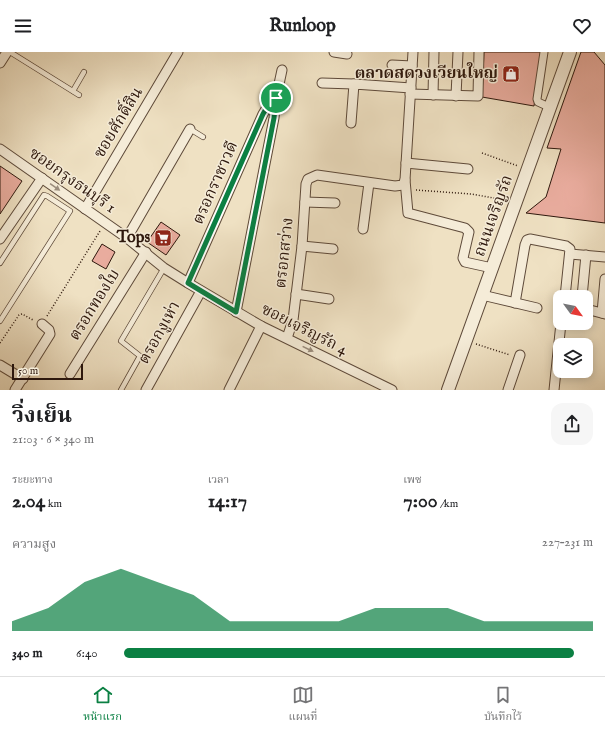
<!DOCTYPE html>
<html lang="th">
<head>
<meta charset="utf-8">
<style>
  :root { --surface:#fff; --page:#f6f6f6; --text:#202124; --muted:#757577; --line:#e0e0e0; --accent:#0b8043 }
  body { margin:0; font-family:"IM FELL English","Noto Serif Thai",serif; background:var(--page); color:var(--text); height:100vh; display:flex; flex-direction:column; font-size:15px; white-space:nowrap }
  * { box-sizing:border-box; margin:0 }
  p { font-size:13px; color:var(--muted) }
  .icon { flex:none; width:22px; height:22px; fill:none; stroke:currentColor; stroke-width:2; stroke-linecap:round; stroke-linejoin:round }
  .map { position:relative; height:338px; overflow:hidden }
  .panel { display:flex; flex-direction:column; background:var(--surface); flex:1 }
  .panel>* { flex:none }
  .needle { width:26px; rotate:123deg }
  .fabs { position:absolute; left:553px; top:238px; display:grid; gap:8px }
  .fabs a { display:grid; place-items:center; width:40px; height:40px; border-radius:8px; background:var(--surface); box-shadow:0 2px 10px #0003; font-size:20px }
  .scale { position:absolute; left:12px; bottom:10px; width:71px; box-sizing:border-box; padding-left:4px; border:2px solid #2e180d; border-top:0; font-size:11px; line-height:14px; white-space:nowrap; color:#2e180d; -webkit-text-stroke:3px #f5ecd8; paint-order:stroke }
  .pin { position:absolute; display:grid; place-items:center; width:34px; height:34px; color:#fff; margin:-17px; border:2px solid #fff; border-radius:50%; box-shadow:0 1px 4px #0007 }
  .round { display:grid; place-items:center; flex:none; width:42px; height:42px; border-radius:12px; background:var(--page) }
  .summary { display:flex; align-items:center; justify-content:space-between; height:68px; padding:0 12px }
  h1 { font-size:22px; font-weight:700; line-height:30px }
  .metrics { display:grid; grid-template-columns:repeat(3,1fr); gap:6px; height:68px; padding:4px 12px }
  .metrics div { display:grid; align-content:center }
  .metrics b { font-size:20px; font-weight:700 }
  .metrics small { font-size:11px; font-weight:400 }
  .metrics p { font-size:11px }
  .chart { height:112px; padding:8px 12px }
  .chart p { display:flex; justify-content:space-between }
  .chart svg { width:100%; height:72px; margin-top:4px; fill:var(--accent); opacity:.7 }
  ul { padding:0 12px; list-style:none; font-size:13px }
  li { display:grid; grid-template-columns:64px 48px 1fr; align-items:center; height:30px }
  li i { height:10px; border-radius:5px; background:var(--accent) }
  header { display:flex; justify-content:space-between; align-items:center; height:52px; padding:0 12px; background:var(--surface); font-size:18px; font-weight:700 }
  .dock { display:flex; justify-content:space-around; align-items:center; height:56px; border-top:1px solid var(--line); background:var(--surface); font-size:11px; color:var(--muted) }
  .dock a { display:grid; justify-items:center; gap:2px }
  .dock .on { color:var(--accent) }
  .map>svg:first-child { display:block }
  .building { fill:#e9ac9e; stroke:#2e180d }
  .lines { fill:none; stroke-linecap:round; stroke-linejoin:round }
  .service-casing { stroke:#5e4a3a; stroke-width:6 }
  .pedestrian-casing { stroke:#5e4a3a; stroke-width:9 }
  .minor-casing { stroke:#5e4a3a; stroke-width:11 }
  .tertiary-casing { stroke:#5e4a3a; stroke-width:14 }
  .path { stroke:#2e180d; stroke-width:1.5; stroke-dasharray:1 2; stroke-linecap:butt }
  .service { stroke:#f5ecd8; stroke-width:4.5 }
  .pedestrian { stroke:#f5ecd8; stroke-width:7 }
  .minor { stroke:#f5ecd8; stroke-width:9 }
  .tertiary { stroke:#f5ecd8; stroke-width:12 }
  .oneway { fill:#9b8d7d }
  .route-casing { stroke:#fff; stroke-width:8 }
  .route { stroke:#0b8043; stroke-width:5 }
  .labels { text-anchor:middle; dominant-baseline:central; stroke-width:3; stroke-linejoin:round; paint-order:stroke }
  .poi-label { font-size:16px; font-weight:bold; fill:#2e180d; stroke:#f5ecd8; text-anchor:end }
  .street-label { font-size:16px; fill:#2e180d; stroke:#f5ecd8 }
</style>
</head>
<body>
<header><svg class="icon" aria-label="menu" viewBox="0 0 24 24"><path d="M4 6h16M4 12h16M4 18h16"/></svg>Runloop<svg class="icon" aria-label="heart" viewBox="0 0 24 24"><path d="M12 20l-8-8c-3-5 5-10 8-4 3-6 11-1 8 4z"/></svg></header>
<div class="map">
<svg width="605" height="338" viewBox="0 0 605 338">
  <rect width="100%" height="100%" fill="#efe1c3"/>
  <filter id="stains"><feTurbulence type="fractalNoise" baseFrequency=".005" numOctaves="4"/><feColorMatrix values="0 0 0 0 .2 0 0 0 0 .09 0 0 0 0 .02 0 0 0 .5 -.17"/></filter>
  <radialGradient id="worn" r=".72"><stop offset=".6" stop-color="#630" stop-opacity="0"/><stop offset="1" stop-color="#630" stop-opacity=".3"/></radialGradient>
  <!-- building -->
  <g class="building">
    <path d="M484,0H542L534,54L482,45Z"/>
    <path d="M581,0H594L605,13V171L526,161L546,145L561,97L547,96Z"/>
    <path d="M0,114L22,129L0,162Z"/>
    <path d="M161,170L180,183L166,203L147,190Z"/>
    <path d="M102,192L115,200L106,217L92,209Z"/>
  </g>
  <g class="lines">
    <defs>
      <g id="service">
        <path d="M10,0L79,43"/>
        <path d="M73,39L84,20"/>
        <path d="M190,77L203,85"/>
        <path d="M0,211L44,143L47,144L70,159L0,269"/>
        <path d="M121,338L140,304L121,289L164,216"/>
      </g>
      <path id="pedestrian" d="M544,0L537,47L538,50L549,55"/>
      <g id="minor">
        <path d="M334,0L347,2"/>
        <path d="M0,11L7,0"/>
        <path d="M392,13L412,14"/>
        <path d="M322,31L354,32"/>
        <path d="M410,42L478,44L479,0"/>
        <path d="M433,43L434,0"/>
        <path d="M456,44L458,0"/>
        <path d="M351,71L354,32L411,36"/>
        <path d="M0,97L127,186L164,216L188,231L261,274L392,338"/>
        <path d="M406,111L468,117"/>
        <path d="M405,128L408,161L465,176L469,180L463,206L465,210L492,216"/>
        <path d="M305,150L335,151"/>
        <path d="M85,157L178,0"/>
        <path d="M363,177L369,131"/>
        <path d="M127,186L190,77"/>
        <path d="M0,187L42,126"/>
        <path d="M302,194L333,197"/>
        <path d="M570,202L605,205"/>
        <path d="M188,231L263,62L269,52L276,46"/>
        <path d="M296,242L329,247"/>
        <path d="M482,243L537,256"/>
        <path d="M582,245L586,203"/>
        <path d="M515,251L525,193L527,188L530,187L566,194L570,197L565,245"/>
        <path d="M586,257L605,262"/>
        <path d="M236,260L274,66L276,46L282,18"/>
        <path d="M602,261L605,227"/>
        <path d="M287,286L293,268L302,194L306,132L308,127L317,123L395,134L403,133L405,128L413,0"/>
        <path d="M0,313L23,327"/>
        <path d="M70,322L146,200"/>
        <path d="M15,338L50,282L49,278L42,272"/>
        <path d="M146,338L201,239"/>
        <path d="M229,338L261,274"/>
        <path d="M508,338L520,303"/>
        <path d="M554,338L561,271"/>
      </g>
      <path id="tertiary" d="M448,338L570,0"/>
    </defs>
    <!-- service casing -->
    <use href="#service" class="service-casing"/>
    <!-- pedestrian casing -->
    <use href="#pedestrian" class="pedestrian-casing"/>
    <!-- minor casing -->
    <use href="#minor" class="minor-casing"/>
    <!-- tertiary casing -->
    <use href="#tertiary" class="tertiary-casing"/>
    <!-- path -->
    <g class="path">
      <path d="M482,101L518,114"/>
      <path d="M416,138L471,142L505,148"/>
      <path d="M47,264L100,179"/>
      <path d="M0,291L19,263L22,262L33,268"/>
      <path d="M476,292L510,303"/>
    </g>
    <!-- service -->
    <use href="#service" class="service"/>
    <!-- pedestrian -->
    <use href="#pedestrian" class="pedestrian"/>
    <!-- minor -->
    <use href="#minor" class="minor"/>
    <!-- tertiary -->
    <use href="#tertiary" class="tertiary"/>
  </g>
  <!-- one-way arrows -->
  <defs><path id="oneway-solid" d="M-6-.8H1V-3.2L6.5 0L1 3.2V.8H-6Z"/></defs>
  <g class="oneway">
    <use href="#oneway-solid" transform="translate(55 135) rotate(35)"/>
    <use href="#oneway-solid" transform="translate(308 297) rotate(26)"/>
  </g>
  <g class="lines">
    <defs>
      <path id="route" d="M276,46L274,66L236,260L188,231L263,62L269,52Z"/>
    </defs>
    <!-- route casing -->
    <use href="#route" class="route-casing"/>
    <!-- route -->
    <use href="#route" class="route"/>
  </g>
  <!-- icons -->
  <defs>
    <symbol id="shop-square" viewBox="-11 -11 22 22"><rect x="-9" y="-9" width="18" height="18" rx="4" fill="#8f2418" stroke="#f5ecd8"/><path d="M-5-2.5h2.3a2.7 3.5 0 0 1 5.4 0H5L5.5 6h-11ZM-1.5-2.5h3a1.5 2.3 0 0 0-3 0Z" fill="#fff"/></symbol>
    <symbol id="supermarket-square" viewBox="-11 -11 22 22"><rect x="-9" y="-9" width="18" height="18" rx="4" fill="#8f2418" stroke="#f5ecd8"/><path d="M-6-5.5h2.5l.6 2H6L4.5 2H-2.5L-4.4-4H-6ZM-1.5 3.2a1.3 1.3 0 1 0 .1 0ZM3 3.2a1.3 1.3 0 1 0 .1 0Z" fill="#fff"/></symbol>
  </defs>
  <g fill-rule="evenodd">
    <use href="#shop-square" x="501" y="12" width="20" height="20"/>
    <use href="#supermarket-square" x="153" y="176" width="20" height="20"/>
  </g>
  <g class="labels">
    <!-- poi labels -->
    <g class="poi-label">
      <text x="498" y="22">ตลาดสดวงเวียนใหญ่</text>
      <text x="150" y="186">Tops</text>
    </g>
    <!-- street labels -->
    <g class="street-label">
      <text transform="translate(119 71) rotate(-59)">ซอยศักดิ์สิน</text>
      <text transform="translate(72 129) rotate(35)">ซอยกรุงธนบุรี 1</text>
      <text transform="translate(216 131) rotate(-66)">ตรอกราชาวดี</text>
      <text transform="translate(494 164) rotate(-70)">ถนนเจริญรัถ</text>
      <text transform="translate(285 201) rotate(-84)">ตรอกสว่าง</text>
      <text transform="translate(95 253) rotate(-58)">ตรอกทองใบ</text>
      <text transform="translate(304 278) rotate(27)">ซอยเจริญรัถ 4</text>
      <text transform="translate(160 281) rotate(-61)">ตรอกงูเห่า</text>
    </g>
  </g>
  <rect width="100%" height="100%" filter="url(#stains)"/>
  <rect width="100%" height="100%" fill="url(#worn)"/>
</svg>
<div class="fabs">
<a><svg class="needle" viewBox="-14 -14 28 28"><path d="M0-13l5 13h-10z" fill="#e53935"/><path d="M0 13l5-13h-10z" fill="#757577"/></svg></a>
<a><svg class="icon" aria-label="layers" viewBox="0 0 24 24"><path d="M12 4l9 5-9 5-9-5zM3 14l9 5 9-5"/></svg></a>
</div>
<div class="scale">50 m</div>
<div class="pin" style="left:276px;top:46px;background:#1e9e55"><svg class="icon" aria-label="arrive" viewBox="0 0 24 24"><path d="M6 21V4h12l-3 4 3 4H6"/></svg></div>
</div>
<section class="panel">
<div class="summary"><div><h1>วิ่งเย็น</h1><p>21:03 · 6 × 340 m</p></div><a class="round"><svg class="icon" aria-label="share" viewBox="0 0 24 24"><path d="M12 15V3M7 8l5-5 5 5M5 13v7h14v-7"/></svg></a></div>
<div class="metrics">
<div><p>ระยะทาง</p><b>2.04<small> km</small></b></div>
<div><p>เวลา</p><b>14:17</b></div>
<div><p>เพซ</p><b>7:00<small> /km</small></b></div>
</div>
<div class="chart"><p><span>ความสูง</span>227–231 m</p>
<svg viewBox="0 0 160 44" preserveAspectRatio="none"><path d="M0 44V38L10 30L20 14L30 6L40 14L50 22L60 38L70 38L80 38L90 38L100 30L110 30L120 30L130 38L140 38L150 38L160 38V44z"/></svg>
</div>
<ul>
<li><b>340 m</b>6:40<i style="width:96%"></i></li>
</ul>
</section>
<nav class="dock">
<a class="on"><svg class="icon" aria-label="home" viewBox="0 0 24 24"><path d="M3 11l9-7 9 7M6 9v11h12V9"/></svg>หน้าแรก</a>
<a><svg class="icon" aria-label="map" viewBox="0 0 24 24"><path d="M3 6l6-2 6 2 6-2v14l-6 2-6-2-6 2zM9 4v14M15 6v14"/></svg>แผนที่</a>
<a><svg class="icon" aria-label="saved" viewBox="0 0 24 24"><path d="M7 4h10v16l-5-4-5 4z"/></svg>บันทึกไว้</a>
</nav>
</body>
</html>
